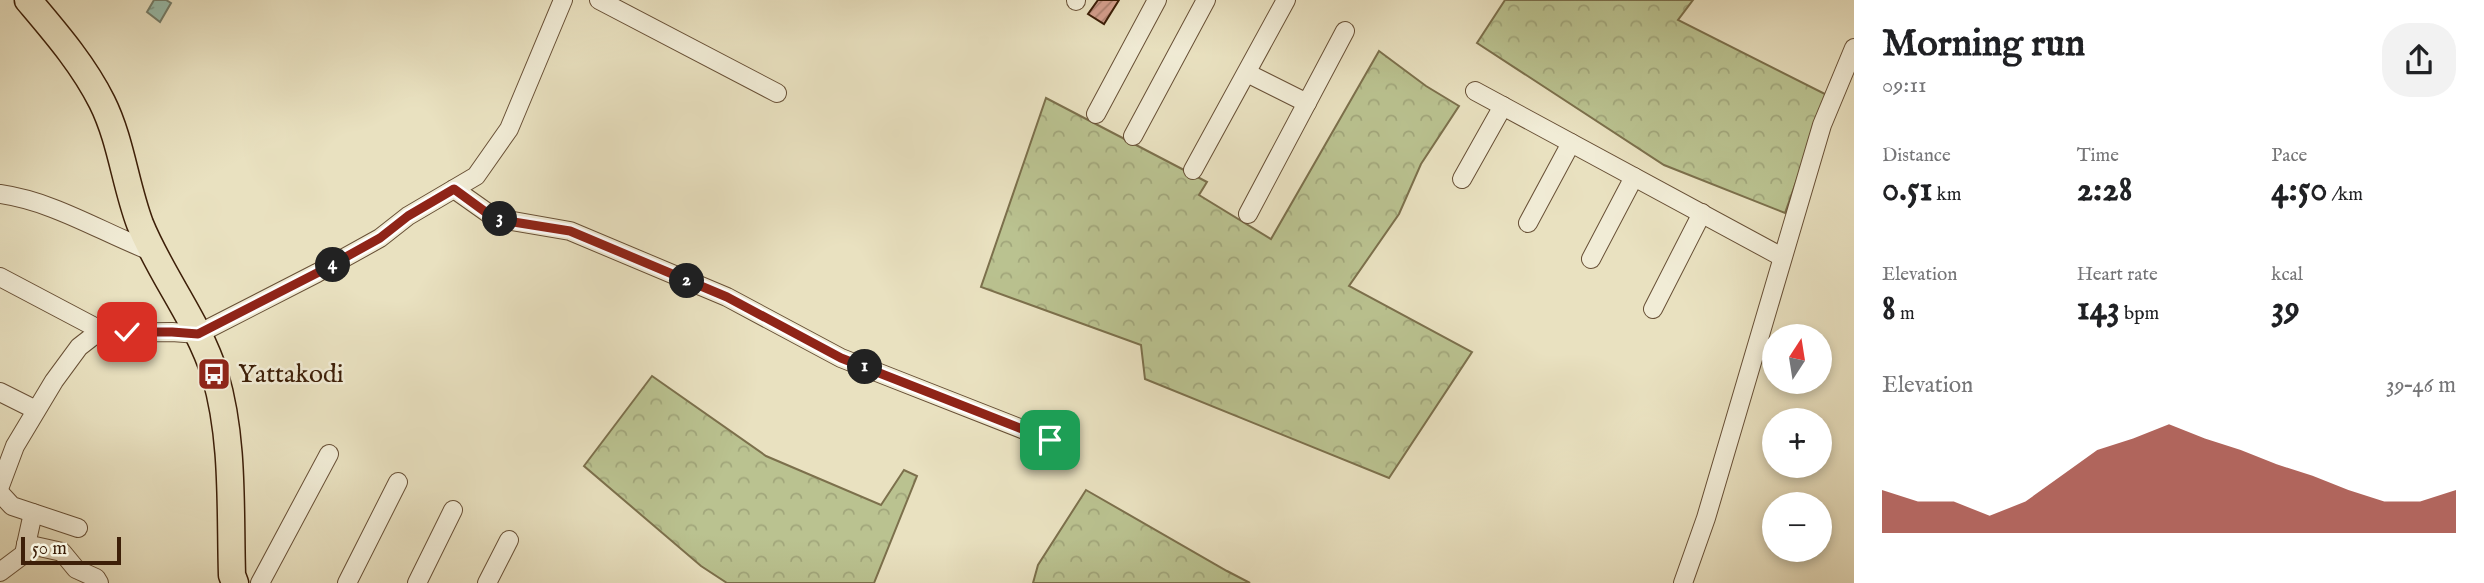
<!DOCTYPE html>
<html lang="en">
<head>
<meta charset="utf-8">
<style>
  :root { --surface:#fff; --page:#f2f2f2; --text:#202124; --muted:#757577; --accent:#8f2418 }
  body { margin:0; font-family:"IM FELL English",serif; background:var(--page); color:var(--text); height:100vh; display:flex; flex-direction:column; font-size:26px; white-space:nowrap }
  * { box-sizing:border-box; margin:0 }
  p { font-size:23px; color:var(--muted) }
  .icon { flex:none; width:38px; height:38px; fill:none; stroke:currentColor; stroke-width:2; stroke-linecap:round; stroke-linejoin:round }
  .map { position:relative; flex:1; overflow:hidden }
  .sheet { display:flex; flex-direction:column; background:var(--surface); width:630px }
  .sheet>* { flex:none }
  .needle { width:46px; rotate:12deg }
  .tools { position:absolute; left:1762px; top:324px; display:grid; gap:14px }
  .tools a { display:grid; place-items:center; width:70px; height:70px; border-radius:50%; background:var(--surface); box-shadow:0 4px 10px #0003; font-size:35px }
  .scale { position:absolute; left:21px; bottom:18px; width:100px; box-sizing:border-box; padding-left:7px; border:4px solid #3d1f08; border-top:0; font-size:19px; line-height:24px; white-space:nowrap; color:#3d1f08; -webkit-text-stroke:5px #f1ecd6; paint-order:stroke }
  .pin { position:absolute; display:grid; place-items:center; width:60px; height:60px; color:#fff; margin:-30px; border-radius:14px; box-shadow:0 4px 10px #0006 }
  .km { position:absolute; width:35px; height:35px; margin:-18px; border-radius:50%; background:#222; color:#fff; font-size:19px; line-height:35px; text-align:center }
  .round { display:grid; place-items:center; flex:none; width:74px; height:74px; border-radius:28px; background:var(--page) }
  .headline { display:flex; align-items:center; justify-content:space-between; height:119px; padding:0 28px }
  h1 { font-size:38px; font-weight:700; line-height:52px }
  .figures { display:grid; grid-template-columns:repeat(3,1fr); gap:10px; height:119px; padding:7px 28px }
  .figures div { display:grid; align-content:center }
  .figures b { font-size:35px; font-weight:700 }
  .figures small { font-size:19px; font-weight:400 }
  .figures p { font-size:19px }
  .chart { height:196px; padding:14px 28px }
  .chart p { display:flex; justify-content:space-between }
  .chart svg { width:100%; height:126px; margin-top:7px; fill:var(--accent); opacity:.7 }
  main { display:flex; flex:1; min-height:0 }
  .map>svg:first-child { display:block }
  .forest { fill:url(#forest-crowns); stroke:#7c704c; stroke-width:2 }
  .water { fill:url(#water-ripples); stroke:#747e6b; stroke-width:2 }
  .building { fill:url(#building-hatch); stroke:#3d1f08; stroke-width:2 }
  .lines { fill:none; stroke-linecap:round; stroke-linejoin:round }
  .minor-casing { stroke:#685036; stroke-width:20 }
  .highway-casing { stroke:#3d1f08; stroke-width:29 }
  .minor { stroke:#f1ecd6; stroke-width:18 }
  .highway { stroke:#e9e1c0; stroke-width:26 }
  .route-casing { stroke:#fff; stroke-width:14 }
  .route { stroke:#8f2418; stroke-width:9 }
  .labels { text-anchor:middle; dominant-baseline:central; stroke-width:5; stroke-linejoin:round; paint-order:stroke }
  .poi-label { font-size:26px; fill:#3d1f08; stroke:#f1ecd6; text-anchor:start }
</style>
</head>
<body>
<main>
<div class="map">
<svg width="1854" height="583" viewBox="0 0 1854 583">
  <defs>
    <pattern id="forest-crowns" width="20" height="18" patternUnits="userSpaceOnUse" patternTransform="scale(1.75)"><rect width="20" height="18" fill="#bac290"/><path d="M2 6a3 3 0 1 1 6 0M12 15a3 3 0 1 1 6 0" fill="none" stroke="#a1a67b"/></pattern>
    <pattern id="water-ripples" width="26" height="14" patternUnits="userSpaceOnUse" patternTransform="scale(1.75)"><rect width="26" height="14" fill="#99bead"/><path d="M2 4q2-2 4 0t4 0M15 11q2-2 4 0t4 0" fill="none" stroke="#7e9a8b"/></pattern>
    <pattern id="building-hatch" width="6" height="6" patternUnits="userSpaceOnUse" patternTransform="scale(1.75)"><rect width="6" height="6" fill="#d49f8d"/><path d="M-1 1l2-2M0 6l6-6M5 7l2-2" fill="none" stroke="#ad8171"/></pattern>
  </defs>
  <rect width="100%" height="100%" fill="#e9e1c0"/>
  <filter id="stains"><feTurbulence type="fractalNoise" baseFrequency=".00286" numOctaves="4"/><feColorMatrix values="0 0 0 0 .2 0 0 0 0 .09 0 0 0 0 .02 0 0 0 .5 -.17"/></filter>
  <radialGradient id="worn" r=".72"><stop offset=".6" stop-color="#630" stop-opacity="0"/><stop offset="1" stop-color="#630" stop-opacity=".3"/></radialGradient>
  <!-- forest -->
  <g class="forest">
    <path d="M1505,0H1693L1678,20L1827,95L1785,213L1664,165L1477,43Z"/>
    <path d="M1379,51L1426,86L1459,106L1421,164L1399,214L1349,286L1472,352L1389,478L1145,379L1141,345L981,287L1046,98L1207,182L1199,195L1271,239Z"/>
    <path d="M652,376L766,456L881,505L904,470L917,476L874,583H727L701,566L584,466Z"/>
    <path d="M1086,490L1227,571L1250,583H1033L1038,565Z"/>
  </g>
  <!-- water -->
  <path class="water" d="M154,0H166L171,3L160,22L147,12Z"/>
  <!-- building -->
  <path class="building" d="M1098,0H1119L1104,24L1088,14Z"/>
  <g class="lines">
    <defs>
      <g id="minor">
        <path d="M599,0L777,93"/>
        <path d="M1076,1V0"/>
        <path d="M1247,73L1307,103"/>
        <path d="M1475,91L1782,257"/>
        <path d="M1096,114L1157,0"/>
        <path d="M1133,136L1206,0"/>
        <path d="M1193,170L1286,0"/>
        <path d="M1462,179L1503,106"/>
        <path d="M454,189L495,218L570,231L727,297L841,358L1050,440"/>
        <path d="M0,194C55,202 101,232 153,252"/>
        <path d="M1248,214L1345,31"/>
        <path d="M1528,223L1571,143"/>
        <path d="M1591,259L1634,177"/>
        <path d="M0,277L106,333"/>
        <path d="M1653,309L1702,213"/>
        <path d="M0,392L36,410"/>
        <path d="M0,486L15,446L54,381L79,347L97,333L172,332L198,334L317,273L380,238L408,216L476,176L509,129L563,0"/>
        <path d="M0,493L12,506L78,528"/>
        <path d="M26,544L62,552L76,569L96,578L99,583"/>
        <path d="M0,572L24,554L33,513"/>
        <path d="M260,583L329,454"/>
        <path d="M347,583L398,482"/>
        <path d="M417,583L453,510"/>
        <path d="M487,583L509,540"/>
        <path d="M1683,583L1706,518L1822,125L1854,48"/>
      </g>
      <path id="highway" d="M28,0C55,32 83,64 102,102C121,140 125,184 140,224C161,276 198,321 215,375C234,439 230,509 232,575L235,583"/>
    </defs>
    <!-- minor casing -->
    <use href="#minor" class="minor-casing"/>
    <!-- highway casing -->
    <use href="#highway" class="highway-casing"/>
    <!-- minor -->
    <use href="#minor" class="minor"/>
    <!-- highway -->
    <use href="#highway" class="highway"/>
  </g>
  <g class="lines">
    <defs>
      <path id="route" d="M127,332H172L198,334L317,273L380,238L408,216L454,189L495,219L570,231L727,297L841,358L1050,440"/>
    </defs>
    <!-- route casing -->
    <use href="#route" class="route-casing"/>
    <!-- route -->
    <use href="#route" class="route"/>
  </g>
  <!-- icons -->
  <defs>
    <symbol id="bus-square" viewBox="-11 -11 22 22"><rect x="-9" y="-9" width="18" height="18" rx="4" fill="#8f2418" stroke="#f1ecd6"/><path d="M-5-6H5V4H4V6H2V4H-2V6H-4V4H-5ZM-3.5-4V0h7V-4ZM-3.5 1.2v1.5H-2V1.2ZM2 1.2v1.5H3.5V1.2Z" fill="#fff"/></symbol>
  </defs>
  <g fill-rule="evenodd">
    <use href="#bus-square" x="195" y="355" width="38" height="38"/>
  </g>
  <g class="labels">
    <!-- poi labels -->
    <g class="poi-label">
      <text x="238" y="374">Yattakodi</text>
    </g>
  </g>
  <rect width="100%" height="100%" filter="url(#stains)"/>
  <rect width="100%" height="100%" fill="url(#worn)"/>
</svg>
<div class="tools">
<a><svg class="needle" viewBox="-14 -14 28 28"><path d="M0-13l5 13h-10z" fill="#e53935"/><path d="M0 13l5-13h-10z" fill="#757577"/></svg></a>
<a>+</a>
<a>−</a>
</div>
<div class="scale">50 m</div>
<div class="pin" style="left:1050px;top:440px;background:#1e9e55"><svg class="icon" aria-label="arrive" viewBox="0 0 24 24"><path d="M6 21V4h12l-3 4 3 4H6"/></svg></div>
<div class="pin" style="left:127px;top:332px;background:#d93025"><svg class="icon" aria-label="check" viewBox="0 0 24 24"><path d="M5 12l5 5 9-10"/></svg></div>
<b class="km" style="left:865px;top:367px">1</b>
<b class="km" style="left:687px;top:281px">2</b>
<b class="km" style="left:500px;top:219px">3</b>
<b class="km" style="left:333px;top:265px">4</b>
</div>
<section class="sheet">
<div class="headline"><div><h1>Morning run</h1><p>09:11</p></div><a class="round"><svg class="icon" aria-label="share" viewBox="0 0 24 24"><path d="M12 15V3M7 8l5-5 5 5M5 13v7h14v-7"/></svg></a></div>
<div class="figures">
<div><p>Distance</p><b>0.51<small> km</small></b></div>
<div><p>Time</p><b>2:28</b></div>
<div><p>Pace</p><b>4:50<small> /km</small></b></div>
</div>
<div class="figures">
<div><p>Elevation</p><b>8<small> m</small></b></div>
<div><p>Heart rate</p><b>143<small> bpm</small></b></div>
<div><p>kcal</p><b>39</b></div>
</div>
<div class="chart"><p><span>Elevation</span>39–46 m</p>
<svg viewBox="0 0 160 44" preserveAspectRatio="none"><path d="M0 44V29L10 33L20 33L30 38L40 33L50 24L60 15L70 11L80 6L90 11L100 15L110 20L120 24L130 29L140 33L150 33L160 29V44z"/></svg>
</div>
</section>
</main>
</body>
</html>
